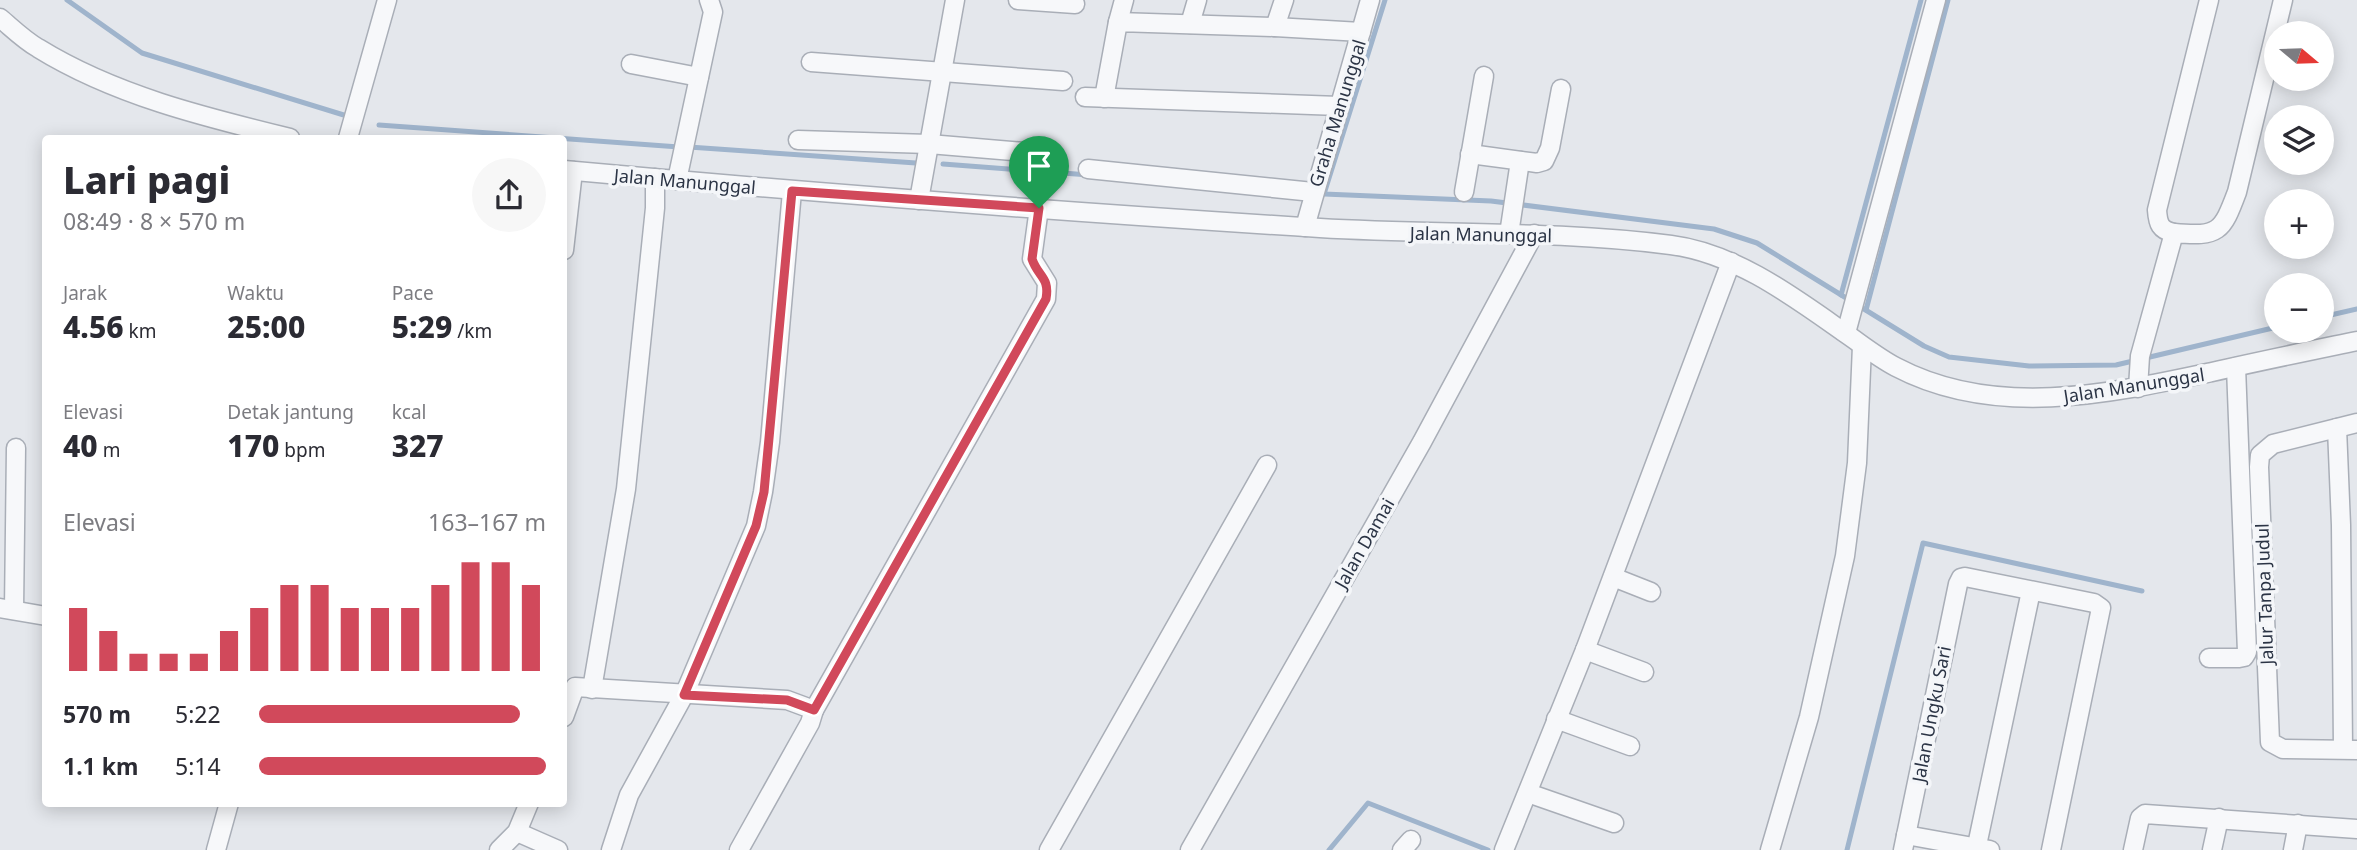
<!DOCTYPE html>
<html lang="id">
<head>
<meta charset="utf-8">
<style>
  :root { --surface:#fff; --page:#f7f7f7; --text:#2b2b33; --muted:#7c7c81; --accent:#d1495b }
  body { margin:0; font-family:"Noto Sans",sans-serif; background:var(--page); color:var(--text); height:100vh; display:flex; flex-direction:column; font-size:26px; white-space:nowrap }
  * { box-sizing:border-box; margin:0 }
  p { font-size:23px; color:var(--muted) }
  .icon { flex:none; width:38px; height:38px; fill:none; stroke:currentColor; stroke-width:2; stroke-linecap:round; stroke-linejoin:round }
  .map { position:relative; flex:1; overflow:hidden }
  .side { position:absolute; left:42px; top:135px; width:525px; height:672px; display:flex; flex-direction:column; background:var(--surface); border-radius:7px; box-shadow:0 4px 18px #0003 }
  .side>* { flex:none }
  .needle { width:46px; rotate:109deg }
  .controls { position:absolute; left:2264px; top:21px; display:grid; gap:14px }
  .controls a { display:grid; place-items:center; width:70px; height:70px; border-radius:50%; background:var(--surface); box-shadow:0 4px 18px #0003; font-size:35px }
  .pin { position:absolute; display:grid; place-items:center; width:60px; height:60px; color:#fff; margin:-72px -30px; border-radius:50% 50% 50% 0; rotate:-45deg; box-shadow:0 0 7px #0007 }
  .pin .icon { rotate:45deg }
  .round { display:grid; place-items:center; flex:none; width:74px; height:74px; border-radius:37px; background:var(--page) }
  .overview { display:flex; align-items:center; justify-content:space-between; height:119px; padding:0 21px }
  h1 { font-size:38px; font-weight:800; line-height:52px }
  .stats { display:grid; grid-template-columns:repeat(3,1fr); gap:10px; height:119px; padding:7px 21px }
  .stats div { display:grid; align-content:center }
  .stats b { font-size:30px; font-weight:800 }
  .stats small { font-size:19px; font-weight:400 }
  .stats p { font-size:19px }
  .chart { height:196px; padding:14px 21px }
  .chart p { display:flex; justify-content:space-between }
  .chart svg { width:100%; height:126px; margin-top:7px; stroke:var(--accent); stroke-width:6 }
  ul { padding:0 21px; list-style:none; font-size:23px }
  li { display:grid; grid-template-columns:112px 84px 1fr; align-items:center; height:52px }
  li i { height:18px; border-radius:9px; background:var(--accent) }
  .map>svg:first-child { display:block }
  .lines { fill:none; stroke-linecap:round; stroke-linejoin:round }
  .stream { stroke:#9fb4cc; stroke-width:5 }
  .minor-casing { stroke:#a9aeb7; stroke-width:21 }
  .minor { stroke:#f7f8fa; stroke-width:18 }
  .route-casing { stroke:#fff; stroke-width:14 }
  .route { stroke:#d1495b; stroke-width:9 }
  .labels { text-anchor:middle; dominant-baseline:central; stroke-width:7; stroke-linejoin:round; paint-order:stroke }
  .street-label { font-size:18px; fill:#2b3445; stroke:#f4f6f9 }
</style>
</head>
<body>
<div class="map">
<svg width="2357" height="850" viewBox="0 0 2357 850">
  <rect width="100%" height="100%" fill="#e4e7ec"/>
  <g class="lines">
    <!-- stream -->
    <g class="stream">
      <path d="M67,0L142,53L347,116"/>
      <path d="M1385,0L1324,194L1491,201L1714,229L1757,243L1924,346L1949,357L2029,366L2116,365L2277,327"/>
      <path d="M379,125L679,147"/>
      <path d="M689,147L916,163"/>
      <path d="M943,164L1089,175"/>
      <path d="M1841,295L1921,0"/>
      <path d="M1866,310L1948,0"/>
      <path d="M2322,317L2357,309"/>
      <path d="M1329,850L1368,803L1488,850"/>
      <path d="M1847,850L1923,543L2142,591"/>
    </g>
    <defs>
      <g id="minor">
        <path d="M1018,0L1075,4"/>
        <path d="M0,18C12,28 24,40 38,48C114,95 204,117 290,138"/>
        <path d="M1118,22L1124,0"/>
        <path d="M1190,24L1197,0"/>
        <path d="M1275,27L1284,0"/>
        <path d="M811,62L1063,81"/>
        <path d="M631,64L699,77"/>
        <path d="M1085,97L1339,106"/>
        <path d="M1104,98L1118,22L1275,27L1361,32"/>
        <path d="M348,138L387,0"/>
        <path d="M798,140L929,144L1048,154"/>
        <path d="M1470,154L1537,163L1544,161L1550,148L1561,89"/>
        <path d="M1088,169L1313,192"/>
        <path d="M564,170C815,193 1067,212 1320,228C1436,235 1554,230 1671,245C1734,253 1791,295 1842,331C1860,343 1877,357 1896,367C1995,419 2109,394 2212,372C2260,361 2309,351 2357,341"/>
        <path d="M677,180L713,12L709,0"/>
        <path d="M1464,192L1484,76"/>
        <path d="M919,200L955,0"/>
        <path d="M1305,227L1370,0"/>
        <path d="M2174,233C2160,230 2158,224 2157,210L2209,0"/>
        <path d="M1509,234L1520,161"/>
        <path d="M564,250L573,171"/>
        <path d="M1846,333L1936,0"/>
        <path d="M2138,388L2140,356L2174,233C2219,237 2222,232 2237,192L2283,0"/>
        <path d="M2357,423L2273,444L2260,455L2259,467L2270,742L2283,749L2357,750"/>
        <path d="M2337,428L2341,525L2343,749"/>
        <path d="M1613,577L1651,592"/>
        <path d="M0,608L46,616"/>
        <path d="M14,610L16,448"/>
        <path d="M1585,650L1644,672"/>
        <path d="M2209,658H2239L2244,657L2247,652L2236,367"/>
        <path d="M592,689L626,489L655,208V178"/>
        <path d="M814,710L1046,299L1047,283L1032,259L1039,208"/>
        <path d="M564,717L575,687L787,700L814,710L810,723L739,850"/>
        <path d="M1556,719L1630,746"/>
        <path d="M1528,793L1614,823"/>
        <path d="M517,832L558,850"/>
        <path d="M1906,835L1990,850"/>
        <path d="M216,850L229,803"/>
        <path d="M499,850L517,832L529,803"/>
        <path d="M611,850L629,795L684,695L756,526L763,492L770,442L792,191"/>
        <path d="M1049,850L1267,465"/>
        <path d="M1190,850L1422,442L1534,234"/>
        <path d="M1402,850L1411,840"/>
        <path d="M1504,850L1585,650L1731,262"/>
        <path d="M1770,850L1809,717L1845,556L1857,463L1862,346"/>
        <path d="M1903,850L1958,584L1961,578L1965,577L2094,603L2101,608L2051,850"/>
        <path d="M1976,850L2031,591"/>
        <path d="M2133,850L2140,818L2145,814L2357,829"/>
        <path d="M2212,850L2219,818"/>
        <path d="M2293,850L2298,824"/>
      </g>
    </defs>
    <!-- minor casing -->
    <use href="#minor" class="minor-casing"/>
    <!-- minor -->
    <use href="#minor" class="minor"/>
  </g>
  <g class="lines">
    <defs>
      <path id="route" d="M792,191L1039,208L1032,259C1038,277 1050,277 1046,299L814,710L787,700L684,695L756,526L764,492Z"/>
    </defs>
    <!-- route casing -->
    <use href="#route" class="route-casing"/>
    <!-- route -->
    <use href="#route" class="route"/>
  </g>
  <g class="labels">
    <!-- street labels -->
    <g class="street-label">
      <text transform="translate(1337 113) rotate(-73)">Graha Manunggal</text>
      <text transform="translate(685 181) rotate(5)">Jalan Manunggal</text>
      <text transform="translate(1481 234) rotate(1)">Jalan Manunggal</text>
      <text transform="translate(2134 385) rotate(-9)">Jalan Manunggal</text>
      <text transform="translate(1364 543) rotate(-60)">Jalan Damai</text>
      <text transform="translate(2264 594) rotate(-92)">Jalur Tanpa Judul</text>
      <text transform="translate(1931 714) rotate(-79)">Jalan Ungku Sari</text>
    </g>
  </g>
</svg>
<div class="controls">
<a><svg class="needle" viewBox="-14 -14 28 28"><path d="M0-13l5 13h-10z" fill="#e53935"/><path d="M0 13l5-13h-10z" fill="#7c7c81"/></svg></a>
<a><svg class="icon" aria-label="layers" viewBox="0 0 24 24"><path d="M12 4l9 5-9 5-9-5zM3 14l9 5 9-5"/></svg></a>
<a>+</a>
<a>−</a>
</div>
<div class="pin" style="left:1039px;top:208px;background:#1e9e55"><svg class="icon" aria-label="arrive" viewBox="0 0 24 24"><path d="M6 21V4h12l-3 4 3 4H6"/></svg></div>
<section class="side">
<div class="overview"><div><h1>Lari pagi</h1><p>08:49 · 8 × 570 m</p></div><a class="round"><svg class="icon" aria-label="share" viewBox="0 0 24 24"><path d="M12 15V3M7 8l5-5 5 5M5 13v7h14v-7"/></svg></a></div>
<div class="stats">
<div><p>Jarak</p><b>4.56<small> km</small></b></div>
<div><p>Waktu</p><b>25:00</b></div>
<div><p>Pace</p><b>5:29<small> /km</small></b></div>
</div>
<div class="stats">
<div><p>Elevasi</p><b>40<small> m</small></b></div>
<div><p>Detak jantung</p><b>170<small> bpm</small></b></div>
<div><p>kcal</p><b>327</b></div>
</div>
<div class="chart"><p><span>Elevasi</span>163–167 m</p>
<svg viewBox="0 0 160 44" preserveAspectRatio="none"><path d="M5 44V22M15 44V30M25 44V38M35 44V38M45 44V38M55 44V30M65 44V22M75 44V14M85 44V14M95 44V22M105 44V22M115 44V22M125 44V14M135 44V6M145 44V6M155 44V14"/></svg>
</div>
<ul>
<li><b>570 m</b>5:22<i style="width:91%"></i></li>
<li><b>1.1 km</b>5:14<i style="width:100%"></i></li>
</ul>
</section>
</div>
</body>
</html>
